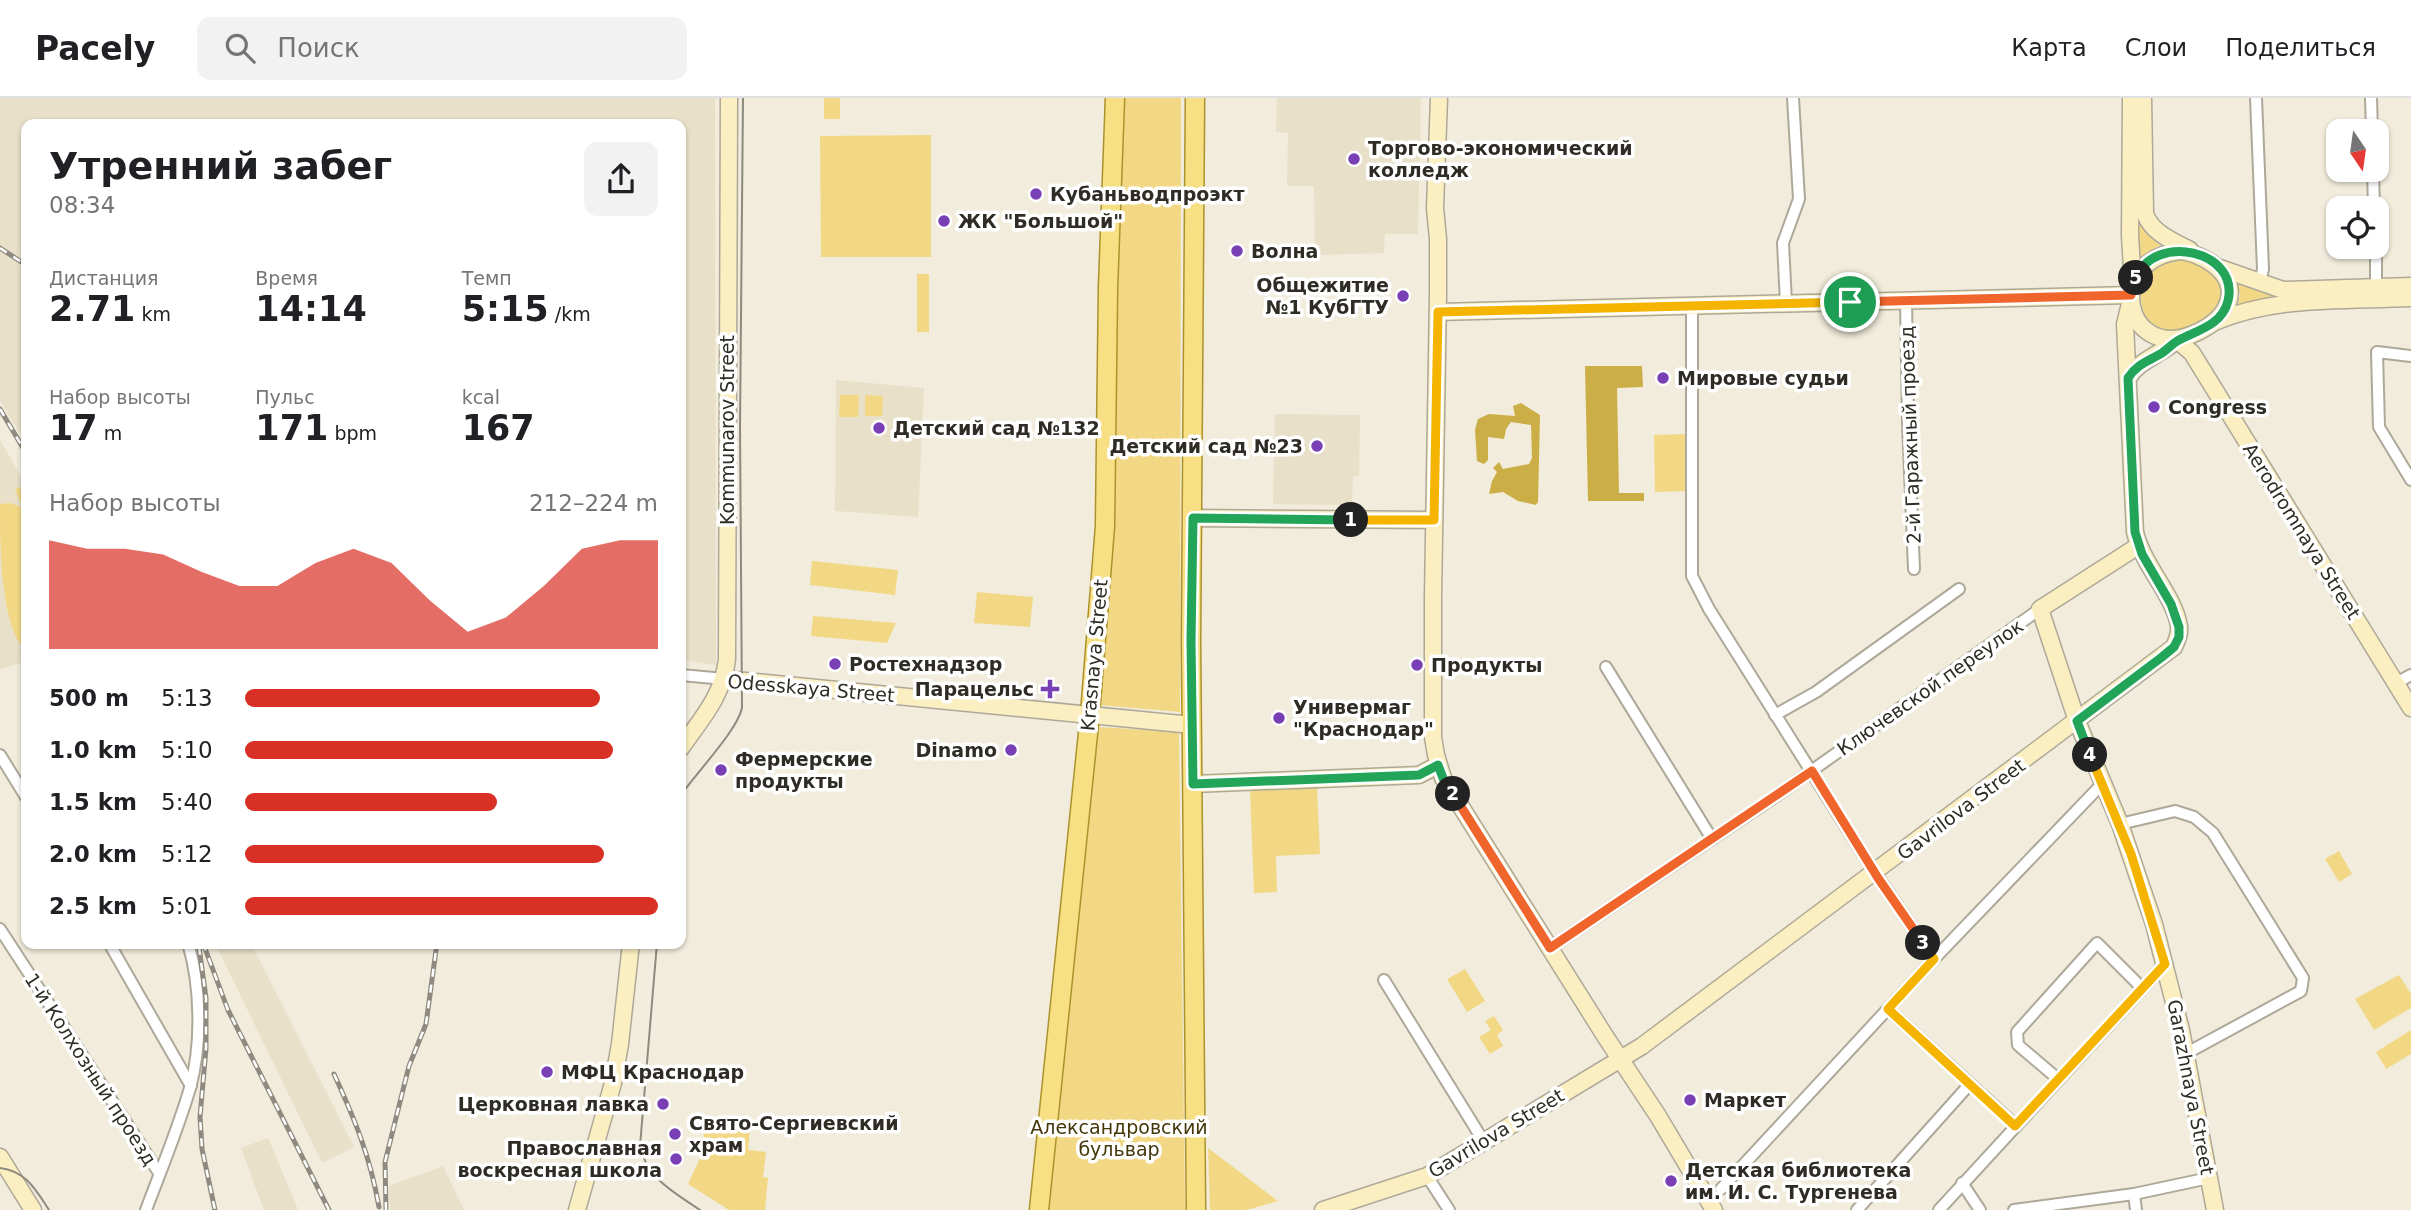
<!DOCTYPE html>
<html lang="ru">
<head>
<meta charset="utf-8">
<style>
  :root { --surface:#fff; --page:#f2f2f2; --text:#202124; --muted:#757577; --line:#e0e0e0; --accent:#d93025 }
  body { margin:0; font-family:"DejaVu Sans",sans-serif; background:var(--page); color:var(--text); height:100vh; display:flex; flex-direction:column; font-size:26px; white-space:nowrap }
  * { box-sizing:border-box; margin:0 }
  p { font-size:23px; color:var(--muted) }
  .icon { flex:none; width:38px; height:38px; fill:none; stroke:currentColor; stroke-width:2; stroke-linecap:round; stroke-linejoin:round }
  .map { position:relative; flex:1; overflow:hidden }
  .sheet { position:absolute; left:21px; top:21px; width:665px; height:830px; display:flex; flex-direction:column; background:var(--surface); border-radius:14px; box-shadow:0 2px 5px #0004 }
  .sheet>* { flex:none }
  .needle { width:46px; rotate:167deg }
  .tools { position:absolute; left:2326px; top:21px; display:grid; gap:14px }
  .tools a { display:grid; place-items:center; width:63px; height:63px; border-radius:14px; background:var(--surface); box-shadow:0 2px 5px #0004; font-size:35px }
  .pin { position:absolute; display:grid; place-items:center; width:60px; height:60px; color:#fff; margin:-30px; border:4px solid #fff; border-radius:50%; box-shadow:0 2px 7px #0007 }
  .km { position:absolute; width:35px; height:35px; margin:-18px; border-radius:50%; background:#222; color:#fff; font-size:19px; line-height:35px; text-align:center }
  .round { display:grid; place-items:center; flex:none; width:74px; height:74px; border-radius:14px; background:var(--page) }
  .overview { display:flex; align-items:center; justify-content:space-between; height:119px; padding:0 28px }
  h1 { font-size:38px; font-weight:700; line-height:52px }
  .figures { display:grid; grid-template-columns:repeat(3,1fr); gap:10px; height:119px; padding:7px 28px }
  .figures div { display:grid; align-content:center }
  .figures b { font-size:35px; font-weight:700 }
  .figures small { font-size:19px; font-weight:400 }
  .figures p { font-size:19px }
  .chart { height:196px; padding:14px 28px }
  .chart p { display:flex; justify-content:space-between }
  .chart svg { width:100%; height:126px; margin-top:7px; fill:var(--accent); opacity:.7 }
  ul { padding:0 28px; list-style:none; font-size:23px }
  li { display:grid; grid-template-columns:112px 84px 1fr; align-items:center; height:52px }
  li i { height:18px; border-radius:9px; background:var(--accent) }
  header { display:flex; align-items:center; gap:42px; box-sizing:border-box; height:98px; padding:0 35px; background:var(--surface); border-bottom:2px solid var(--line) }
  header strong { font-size:33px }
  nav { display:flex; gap:38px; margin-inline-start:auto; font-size:24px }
  .search { width:490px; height:63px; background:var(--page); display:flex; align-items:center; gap:18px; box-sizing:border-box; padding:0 24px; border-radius:14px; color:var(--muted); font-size:26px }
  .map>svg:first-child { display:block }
  .built { fill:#e8e0c9 }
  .green { fill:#f2d885 }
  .forest { fill:#ccae46 }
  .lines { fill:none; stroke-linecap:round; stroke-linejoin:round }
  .street-casing { stroke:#ada899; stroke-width:14 }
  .secondary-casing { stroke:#ada899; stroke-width:19 }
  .primary-casing { stroke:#ad922c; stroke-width:21 }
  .street { stroke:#fff; stroke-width:10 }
  .secondary { stroke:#fbefc1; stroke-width:16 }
  .primary { stroke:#f7df83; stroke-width:18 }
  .tram { stroke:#8e8a7f; stroke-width:2 }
  .rail-casing { stroke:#8e8a7f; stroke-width:5 }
  .rail { stroke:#fff; stroke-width:2.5; stroke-dasharray:8; stroke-linecap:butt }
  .split-1-casing { stroke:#fff; stroke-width:14 }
  .split-2-casing { stroke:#fff; stroke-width:14 }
  .split-3-casing { stroke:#fff; stroke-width:14 }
  .split-4-casing { stroke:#fff; stroke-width:14 }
  .split-5-casing { stroke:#fff; stroke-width:14 }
  .split-6-casing { stroke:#fff; stroke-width:14 }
  .split-1 { stroke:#f5b400; stroke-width:9 }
  .split-2 { stroke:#22a559; stroke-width:9 }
  .split-3 { stroke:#f0652b; stroke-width:9 }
  .split-4 { stroke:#f5b400; stroke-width:9 }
  .split-5 { stroke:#22a559; stroke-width:9 }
  .split-6 { stroke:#f0652b; stroke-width:9 }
  .poi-dot { fill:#793fb5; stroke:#fff; stroke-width:2.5 }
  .labels { text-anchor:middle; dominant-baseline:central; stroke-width:7; stroke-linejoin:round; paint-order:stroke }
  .poi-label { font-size:19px; font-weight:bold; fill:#2e2c25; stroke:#fff; text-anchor:start }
  .street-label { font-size:19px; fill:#2e2c25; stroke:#fff }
  .park-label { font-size:19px; fill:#44370a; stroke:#fff }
</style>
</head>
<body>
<header>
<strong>Pacely</strong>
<div class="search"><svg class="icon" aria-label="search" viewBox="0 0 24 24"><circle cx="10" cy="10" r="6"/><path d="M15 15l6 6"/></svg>Поиск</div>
<nav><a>Карта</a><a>Слои</a><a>Поделиться</a></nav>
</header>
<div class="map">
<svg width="2411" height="1112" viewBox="0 0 2411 1112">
  <rect width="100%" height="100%" fill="#f1ecdb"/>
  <!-- built -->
  <g class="built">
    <path d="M0,0H715L716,567L681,562V26H26V345L0,303Z"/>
    <path d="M1277,0H1421L1418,136H1385L1384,155L1315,157L1314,88H1287L1288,35L1276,34Z"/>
    <path d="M836,282L924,290L918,419L835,413Z"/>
    <path d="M1275,316L1360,317L1359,378L1353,379L1352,407L1273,406Z"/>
    <path d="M0,342L26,387V564L0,571Z"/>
    <path d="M215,845H251L354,1049L322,1065Z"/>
    <path d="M268,1040L295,1104L298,1112H264L241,1050Z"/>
    <path d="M443,1068L464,1112H390L389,1088Z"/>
  </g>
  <!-- green -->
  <g class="green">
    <rect x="824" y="0" width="16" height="21"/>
    <path d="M1120,0H1181L1180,614L1099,607L1115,427Z"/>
    <path d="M931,37V159H821L820,38Z"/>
    <path d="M2136,125H2138L2162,146L2141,159H2139Z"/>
    <path d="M2186,161C2192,163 2200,166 2206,170C2259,204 2156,269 2142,208C2135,178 2160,162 2186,161Z"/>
    <rect x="917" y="176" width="12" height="58"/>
    <path d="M2236,181L2278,197V199L2241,207L2238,205L2240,197Z"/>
    <path d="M840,297H859L858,319H839Z"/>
    <path d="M865,297L883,298L882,318H865Z"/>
    <path d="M1687,336L1689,393L1655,394L1654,337Z"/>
    <path d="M21,389L26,401V553C0,528 0,444 0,406L10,405L22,409L15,391Z"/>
    <path d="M812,463L898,472L895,497L810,487Z"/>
    <path d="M977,494L1033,499L1030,529L974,525Z"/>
    <path d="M813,518L896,525L887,545L811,538Z"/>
    <path d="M1098,629L1179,634L1185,1112H1046Z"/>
    <path d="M1317,689L1320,756L1276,758L1277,794L1254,795L1250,692Z"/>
    <path d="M2339,753L2352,776L2339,784L2325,761Z"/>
    <path d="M1465,871L1485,903L1467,914L1447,881Z"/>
    <path d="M2399,877L2411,896V910L2374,932L2355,901Z"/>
    <path d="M1494,918L1503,932L1497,937L1503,948L1490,956L1479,939L1491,932L1485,923Z"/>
    <path d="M2411,932V956L2386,971L2376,954Z"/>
    <path d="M704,1025L750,1031L748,1052L766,1054L763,1079L768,1080L765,1112H729L688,1086L703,1054Z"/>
    <path d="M1208,1050L1278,1103L1246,1112H1210Z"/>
  </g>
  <!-- forest -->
  <g class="forest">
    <path d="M1585,268H1642L1643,289L1617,290L1619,395H1644V403H1588Z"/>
    <path d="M1521,305L1540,317L1538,404L1536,407L1518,403L1503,394L1489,396L1492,383L1497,374L1493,370L1499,364L1503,371L1529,366L1532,360L1531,327L1511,324L1506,331L1504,341L1488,339V362L1484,366L1477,363L1475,332L1478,321L1489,316L1515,318L1513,308Z"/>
  </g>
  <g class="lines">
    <defs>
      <g id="street">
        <path d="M2256,0L2263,171L2260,184"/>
        <path d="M2371,0L2372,33"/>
        <path d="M2373,72L2374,110"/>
        <path d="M2376,149V189"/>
        <path d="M1906,202L1908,325L1914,471"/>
        <path d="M1786,205L1783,145L1799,101L1793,0"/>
        <path d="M1692,208V478L1709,511L1875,775L1934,861"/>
        <path d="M2411,258L2377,254L2379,329L2411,382"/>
        <path d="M1606,569L1712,741"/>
        <path d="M681,577L725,581"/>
        <path d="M2396,585L2411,577"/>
        <path d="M1775,617L1816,594L1959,491"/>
        <path d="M0,657L26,699"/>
        <path d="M2120,726L2175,713L2194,719L2213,735L2303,880L2301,893L2185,956"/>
        <path d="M0,831L159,1075"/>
        <path d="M109,845L191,988"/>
        <path d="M1550,850L1776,698L2040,511"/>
        <path d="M1384,882L1484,1044"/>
        <path d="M1888,911L2016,1028"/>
        <path d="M2058,981L2018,947L2017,934L2097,845L2142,890"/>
        <path d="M1427,1078L1449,1112"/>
        <path d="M1962,1085L1980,1112"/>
        <path d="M1721,1091L1934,861L2102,686"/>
        <path d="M2134,1096L2136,1112"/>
        <path d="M146,1112C161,1072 178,1031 190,990C202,947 201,888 188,845"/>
        <path d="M1857,1112L1969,987"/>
        <path d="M1939,1112L2165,866"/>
        <path d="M2014,1112L2134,1096L2209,1080"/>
      </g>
      <g id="secondary">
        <path d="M1439,0L1435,110L1438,141V198L1433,499V639L1436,657L1443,680L1605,938L1658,1018L1714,1112"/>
        <path d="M2131,0L2130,138L2133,186"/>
        <path d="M2143,0L2145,116C2152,135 2173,143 2190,152"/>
        <path d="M2182,153C2210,158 2246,183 2222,216C2215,225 2202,233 2191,237C2124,262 2103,160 2182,153Z"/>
        <path d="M2220,170L2283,192L2411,188"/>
        <path d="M1438,214L2131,197"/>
        <path d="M2217,223C2278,198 2346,203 2411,200"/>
        <path d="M2177,242L2192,255L2411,610"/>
        <path d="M2128,280C2139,262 2162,256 2177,242"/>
        <path d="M1193,420L1434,422"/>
        <path d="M2138,448L2040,511L2077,623L2120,726L2154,826L2181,932L2215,1112"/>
        <path d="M725,581L1192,627"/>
        <path d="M681,650C701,621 723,598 727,561L729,0"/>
        <path d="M1193,686L1419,677L1438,667"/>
        <path d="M0,1059L33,1112"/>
        <path d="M577,1112L613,985L620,946L631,845"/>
        <path d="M1323,1112L1427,1078L1642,948L2174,549C2177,542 2180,536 2179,528C2174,497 2143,468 2135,434L2125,226L2130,206"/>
      </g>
      <g id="primary">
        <path d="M1195,0L1191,543L1196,1112"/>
        <path d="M1039,1112L1090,616L1105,428L1108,190L1115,0"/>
      </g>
    </defs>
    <!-- street casing -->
    <use href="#street" class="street-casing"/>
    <!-- secondary casing -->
    <use href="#secondary" class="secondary-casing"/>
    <!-- primary casing -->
    <use href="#primary" class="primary-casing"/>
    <!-- street -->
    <use href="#street" class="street"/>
    <!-- secondary -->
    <use href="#secondary" class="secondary"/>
    <!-- primary -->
    <use href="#primary" class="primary"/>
    <!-- tram -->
    <g class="tram">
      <path d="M681,697C696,675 737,633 742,610L740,328L743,0"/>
      <path d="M657,845L640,1048C646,1080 675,1095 700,1112"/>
      <path d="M0,1070C26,1073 36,1092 49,1112"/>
    </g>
    <defs>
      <g id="rail">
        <path d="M0,150L26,167"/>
        <path d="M0,311L26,355"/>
        <path d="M203,845L228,912L329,1112"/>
        <path d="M199,849L206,900V950L200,1019L202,1051L215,1112"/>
        <path d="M334,976C355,1022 370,1058 379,1109"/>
        <path d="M386,1112L385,1064L409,968L426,926L437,845"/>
      </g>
    </defs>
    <!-- rail casing -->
    <use href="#rail" class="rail-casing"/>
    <!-- rail -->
    <use href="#rail" class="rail"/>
  </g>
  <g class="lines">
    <defs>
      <path id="split-1" d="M1351,422H1434L1438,214L1850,204"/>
      <path id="split-2" d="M1351,422L1193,420L1191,543L1193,686L1419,677L1438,667L1443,680L1453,696"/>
      <path id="split-3" d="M1453,696L1550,850L1812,673L1878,780L1923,845"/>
      <path id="split-4" d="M1923,845L1934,861L1888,911L2015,1028L2165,866L2131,756L2090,657"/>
      <path id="split-5" d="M2090,657L2077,623L2162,559L2174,549L2179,539V529L2171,506L2142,456L2135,434L2128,280C2137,266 2149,263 2162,255C2168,251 2173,245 2179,242C2198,232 2222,227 2228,203C2240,152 2154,134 2136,180"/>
      <path id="split-6" d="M1850,204L2131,197L2136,180"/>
    </defs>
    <!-- split-1 casing -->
    <use href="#split-1" class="split-1-casing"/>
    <!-- split-2 casing -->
    <use href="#split-2" class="split-2-casing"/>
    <!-- split-3 casing -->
    <use href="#split-3" class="split-3-casing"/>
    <!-- split-4 casing -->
    <use href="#split-4" class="split-4-casing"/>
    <!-- split-5 casing -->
    <use href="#split-5" class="split-5-casing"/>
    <!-- split-6 casing -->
    <use href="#split-6" class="split-6-casing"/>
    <!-- split-1 -->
    <use href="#split-1" class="split-1"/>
    <!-- split-2 -->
    <use href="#split-2" class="split-2"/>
    <!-- split-3 -->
    <use href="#split-3" class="split-3"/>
    <!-- split-4 -->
    <use href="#split-4" class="split-4"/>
    <!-- split-5 -->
    <use href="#split-5" class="split-5"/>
    <!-- split-6 -->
    <use href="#split-6" class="split-6"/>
  </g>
  <!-- markers -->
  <g class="poi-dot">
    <circle cx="1354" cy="61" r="7"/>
    <circle cx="1036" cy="96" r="7"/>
    <circle cx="944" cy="123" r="7"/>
    <circle cx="1237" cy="153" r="7"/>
    <circle cx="1403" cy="198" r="7"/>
    <circle cx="1663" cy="280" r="7"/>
    <circle cx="2154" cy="309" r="7"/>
    <circle cx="879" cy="330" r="7"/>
    <circle cx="1317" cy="348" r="7"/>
    <circle cx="835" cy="566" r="7"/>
    <circle cx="1417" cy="567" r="7"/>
    <path d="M1046.5 580.5h7v7h7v7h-7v7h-7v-7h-7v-7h7z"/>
    <circle cx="1279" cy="620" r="7"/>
    <circle cx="1011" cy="652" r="7"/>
    <circle cx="721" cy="672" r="7"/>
    <circle cx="547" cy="974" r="7"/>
    <circle cx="1690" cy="1002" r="7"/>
    <circle cx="663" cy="1006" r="7"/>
    <circle cx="675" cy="1036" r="7"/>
    <circle cx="676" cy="1061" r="7"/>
    <circle cx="1671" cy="1083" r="7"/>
  </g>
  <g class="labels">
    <!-- poi labels -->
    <g class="poi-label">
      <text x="1368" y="50">Торгово-экономический<tspan x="1368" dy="22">колледж</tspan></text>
      <text x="1050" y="96">Кубаньводпроэкт</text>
      <text x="958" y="123">ЖК "Большой"</text>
      <text x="1251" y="153">Волна</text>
      <text x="1389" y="187" text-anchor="end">Общежитие<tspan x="1389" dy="22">№1 КубГТУ</tspan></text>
      <text x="1677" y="280">Мировые судьи</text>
      <text x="2168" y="309">Congress</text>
      <text x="893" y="330">Детский сад №132</text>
      <text x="1303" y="348" text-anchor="end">Детский сад №23</text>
      <text x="849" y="566">Ростехнадзор</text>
      <text x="1431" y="567">Продукты</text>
      <text x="1034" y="591" text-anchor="end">Парацельс</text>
      <text x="1293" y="609">Универмаг<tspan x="1293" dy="22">"Краснодар"</tspan></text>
      <text x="997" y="652" text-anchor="end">Dinamo</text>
      <text x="735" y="661">Фермерские<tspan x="735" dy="22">продукты</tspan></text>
      <text x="561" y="974">МФЦ Краснодар</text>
      <text x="1704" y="1002">Маркет</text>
      <text x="649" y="1006" text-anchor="end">Церковная лавка</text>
      <text x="689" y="1025">Свято-Сергиевский<tspan x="689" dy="22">храм</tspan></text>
      <text x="662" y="1050" text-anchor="end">Православная<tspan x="662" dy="22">воскресная школа</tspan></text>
      <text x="1685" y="1072">Детская библиотека<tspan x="1685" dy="22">им. И. С. Тургенева</tspan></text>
    </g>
    <!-- street labels -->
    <g class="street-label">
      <text transform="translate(727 332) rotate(-90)">Kommunarov Street</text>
      <text transform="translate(1910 337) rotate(-92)">2-й Гаражный проезд</text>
      <text transform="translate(2302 433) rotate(58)">Aerodromnaya Street</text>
      <text transform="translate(1094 557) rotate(-85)">Krasnaya Street</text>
      <text transform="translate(1930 589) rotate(-35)">Ключевской переулок</text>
      <text transform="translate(811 590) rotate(5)">Odesskaya Street</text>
      <text transform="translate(1961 711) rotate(-37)">Gavrilova Street</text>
      <text transform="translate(91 971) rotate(57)">1-й Колхозный проезд</text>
      <text transform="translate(2191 989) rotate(79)">Garazhnaya Street</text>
      <text transform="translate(1496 1035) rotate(-31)">Gavrilova Street</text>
    </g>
    <!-- park labels -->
    <g class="park-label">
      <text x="1119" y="1029">Александровский<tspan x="1119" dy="22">бульвар</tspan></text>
    </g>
  </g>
</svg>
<div class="tools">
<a><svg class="needle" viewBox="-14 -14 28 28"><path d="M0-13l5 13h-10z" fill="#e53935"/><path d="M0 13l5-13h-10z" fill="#757577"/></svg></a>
<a><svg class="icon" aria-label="locate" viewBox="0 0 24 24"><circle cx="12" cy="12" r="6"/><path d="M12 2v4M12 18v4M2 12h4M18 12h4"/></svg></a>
</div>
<div class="pin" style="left:1850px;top:204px;background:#1e9e55"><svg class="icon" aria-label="arrive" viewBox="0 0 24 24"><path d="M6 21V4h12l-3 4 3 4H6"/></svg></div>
<b class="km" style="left:1351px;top:422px">1</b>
<b class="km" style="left:1453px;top:696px">2</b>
<b class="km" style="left:1923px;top:845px">3</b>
<b class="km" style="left:2090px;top:657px">4</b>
<b class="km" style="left:2136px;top:180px">5</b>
<section class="sheet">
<div class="overview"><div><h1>Утренний забег</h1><p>08:34</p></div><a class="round"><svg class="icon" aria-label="share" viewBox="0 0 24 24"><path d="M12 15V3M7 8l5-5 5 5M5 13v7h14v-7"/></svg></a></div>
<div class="figures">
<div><p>Дистанция</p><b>2.71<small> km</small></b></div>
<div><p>Время</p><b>14:14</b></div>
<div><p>Темп</p><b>5:15<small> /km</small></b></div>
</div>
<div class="figures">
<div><p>Набор высоты</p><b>17<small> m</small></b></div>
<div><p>Пульс</p><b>171<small> bpm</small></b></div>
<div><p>kcal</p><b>167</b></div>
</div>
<div class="chart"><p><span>Набор высоты</span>212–224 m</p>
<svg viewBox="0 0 160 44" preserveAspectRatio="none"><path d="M0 44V6L10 9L20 9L30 11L40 17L50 22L60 22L70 14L80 9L90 14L100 27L110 38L120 33L130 22L140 9L150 6L160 6V44z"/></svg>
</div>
<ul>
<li><b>500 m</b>5:13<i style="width:86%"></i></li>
<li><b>1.0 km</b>5:10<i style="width:89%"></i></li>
<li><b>1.5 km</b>5:40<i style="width:61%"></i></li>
<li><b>2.0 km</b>5:12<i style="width:87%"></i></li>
<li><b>2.5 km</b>5:01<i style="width:100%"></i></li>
</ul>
</section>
</div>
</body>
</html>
